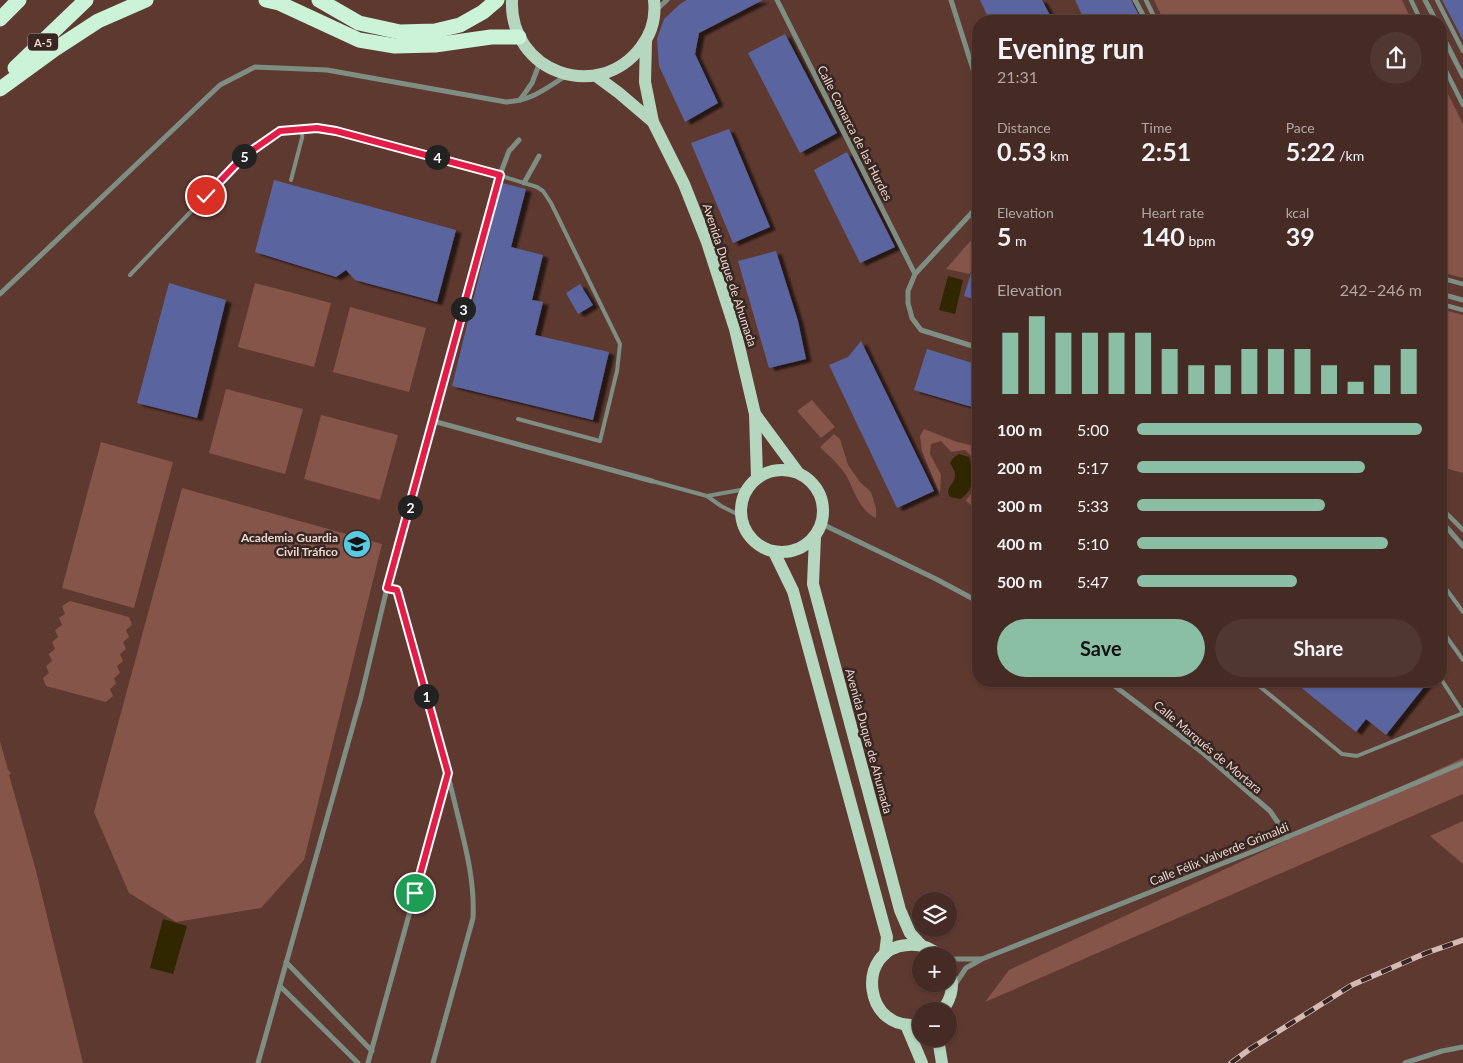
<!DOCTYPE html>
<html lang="en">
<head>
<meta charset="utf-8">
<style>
  :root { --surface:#462b24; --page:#503731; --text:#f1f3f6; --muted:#b0a7a6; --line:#5e4741; --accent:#8abfa5 }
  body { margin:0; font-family:Lato,sans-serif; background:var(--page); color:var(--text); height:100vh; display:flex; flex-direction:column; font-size:19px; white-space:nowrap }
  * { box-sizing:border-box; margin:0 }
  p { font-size:16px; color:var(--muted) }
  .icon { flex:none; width:28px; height:28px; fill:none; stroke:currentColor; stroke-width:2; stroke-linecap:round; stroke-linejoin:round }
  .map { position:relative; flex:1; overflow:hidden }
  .panel { position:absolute; left:972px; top:15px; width:475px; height:672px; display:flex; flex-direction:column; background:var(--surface); border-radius:20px; box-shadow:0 1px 4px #0004,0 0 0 1px var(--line) }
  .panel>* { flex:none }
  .tools { position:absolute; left:912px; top:892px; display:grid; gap:10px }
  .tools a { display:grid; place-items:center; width:45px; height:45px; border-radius:50%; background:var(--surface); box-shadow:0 1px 4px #0004,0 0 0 1px var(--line); font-size:25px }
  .pin { position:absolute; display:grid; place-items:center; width:42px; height:42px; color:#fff; margin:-21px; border:2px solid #fff; border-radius:50%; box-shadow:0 1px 5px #0007 }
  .km { position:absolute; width:25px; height:25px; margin:-12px; border-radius:50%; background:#222; color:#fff; font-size:14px; line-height:25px; text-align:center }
  .round { display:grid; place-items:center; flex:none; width:52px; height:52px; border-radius:26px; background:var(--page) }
  .overview { display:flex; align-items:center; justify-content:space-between; height:85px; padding:0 25px }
  h1 { font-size:28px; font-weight:700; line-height:38px }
  .stats { display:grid; grid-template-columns:repeat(3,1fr); gap:8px; height:85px; padding:5px 25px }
  .stats div { display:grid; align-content:center }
  .stats b { font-size:25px; font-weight:700 }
  .stats small { font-size:14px; font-weight:400 }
  .stats p { font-size:14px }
  .chart { height:140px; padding:10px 25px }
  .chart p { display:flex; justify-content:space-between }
  .chart svg { width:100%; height:90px; margin-top:5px; stroke:var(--accent); stroke-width:6 }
  .button { display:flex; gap:10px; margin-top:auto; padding:10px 25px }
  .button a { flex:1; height:58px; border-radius:30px; background:var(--accent); color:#111; font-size:20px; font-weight:700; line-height:58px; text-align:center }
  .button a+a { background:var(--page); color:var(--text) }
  ul { padding:0 25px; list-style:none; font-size:16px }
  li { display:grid; grid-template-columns:80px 60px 1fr; align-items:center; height:38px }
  li i { height:12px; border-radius:6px; background:var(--accent) }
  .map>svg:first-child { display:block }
  .green { fill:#865549 }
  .water { fill:#302600 }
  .building { fill:#5a659f; filter:url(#shadow) }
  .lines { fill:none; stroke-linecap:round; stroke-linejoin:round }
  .service { stroke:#7e8e83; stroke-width:4 }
  .pedestrian { stroke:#7e8e83; stroke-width:4.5 }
  .minor { stroke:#7e8e83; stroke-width:5 }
  .primary { stroke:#b6d7bf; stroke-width:12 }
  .motorway { stroke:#cbf3d7; stroke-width:15 }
  .rail-casing { stroke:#d5bbb4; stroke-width:5.5 }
  .rail { stroke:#372621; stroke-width:4; stroke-dasharray:11; stroke-linecap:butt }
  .route-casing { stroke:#fff; stroke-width:10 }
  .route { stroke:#e11d48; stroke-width:6 }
  .labels { text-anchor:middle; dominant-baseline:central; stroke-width:5; stroke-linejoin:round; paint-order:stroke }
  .shield { fill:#372621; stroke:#b6a09b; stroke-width:1 }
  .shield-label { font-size:11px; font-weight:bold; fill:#edd5cf }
  .street-label { font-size:12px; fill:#edd5cf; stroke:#372621 }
  .poi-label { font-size:12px; font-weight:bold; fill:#edd5cf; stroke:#372621; text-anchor:end }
</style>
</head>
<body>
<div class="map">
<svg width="1463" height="1063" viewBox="0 0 1463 1063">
  <defs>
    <filter id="shadow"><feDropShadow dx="5.5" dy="3" stdDeviation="1" flood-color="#0009"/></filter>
  </defs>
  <rect width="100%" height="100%" fill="#5e3930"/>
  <!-- green -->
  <g class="green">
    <path d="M1154,0H1402L1412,21H1164Z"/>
    <path d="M1441,80L1463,124V278L1441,272Z"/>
    <path d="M973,238L979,242V258L975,257L970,274L946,269Z"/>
    <path d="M255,283L331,303L314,367L238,347Z"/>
    <path d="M350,307L426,328L409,392L333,372Z"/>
    <path d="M1441,309L1463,315V473L1441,467Z"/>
    <path d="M226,389L303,409L285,474L209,453Z"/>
    <path d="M812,400L835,427L821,438L797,411Z"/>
    <path d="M321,415L398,435L380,500L304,479Z"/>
    <path d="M924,429L957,442L979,447V491L971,505L966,501C974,490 984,472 974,459C972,456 968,453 965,450L951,452L941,441L931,444L930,454L941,475L940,495L922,451L920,436Z"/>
    <path d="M834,434L840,439L848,465L860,482L871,492L876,508V518C859,510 855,492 847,477C841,466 829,456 820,447Z"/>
    <path d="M101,442L173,462L134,608L62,588Z"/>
    <path d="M182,488L382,544L304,860L261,908L176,922L129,893L94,812Z"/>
    <path d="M70,601L129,617L132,625L126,630L129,637L123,642L126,649L120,654L123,661L117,666L120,673L114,678L116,684L110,689L113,696L106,702L46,686L43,678L49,673L46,666L52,661L49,654L55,649L52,642L58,637L55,630L62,625L59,618L65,614L62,606Z"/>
    <path d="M0,741L8,770L11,773L9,775L35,867L83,1063H0Z"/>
    <path d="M1463,758V794L985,1002L1009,970Z"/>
    <path d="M1463,821V864L1430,836Z"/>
  </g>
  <!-- water -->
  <g class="water">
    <path d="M948,276L963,280L955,314L939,310Z"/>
    <path d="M959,454L969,457C974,472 976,490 960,499L950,497C944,486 956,485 955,474C955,471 952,466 950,463L953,458Z"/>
    <path d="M163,919L187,926L173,974L150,968Z"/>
  </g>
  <!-- building -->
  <g class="building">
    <path d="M687,0H763L699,33L695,54L718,103L685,122L659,66L657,39L664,19L680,4Z"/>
    <path d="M980,0H1042L1053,21H990Z"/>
    <path d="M1075,0H1131L1142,21H1085Z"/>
    <path d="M1442,0H1463V40Z"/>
    <path d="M785,34L837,133L800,153L748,53Z"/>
    <path d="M729,129L770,227L733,243L691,143Z"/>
    <path d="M847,152L895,247L860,263L814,170Z"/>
    <path d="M274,180L456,230L437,302L355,280L346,270L336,277L255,252Z"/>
    <path d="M502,183L526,189L511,247L543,255L532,300L543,302L535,335L609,352L593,420L452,386Z"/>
    <path d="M776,251L798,321L806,359L769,368L738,261Z"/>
    <path d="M976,257L979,258V301L964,296Z"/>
    <path d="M169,283L226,300L197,418L137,403Z"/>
    <path d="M580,284L593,305L578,314L566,293Z"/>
    <path d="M861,341L934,491L897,508L829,365L848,357Z"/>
    <path d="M927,349L979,365V409L914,390Z"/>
    <path d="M1293,681H1427L1428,682L1386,735L1366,719L1356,732Z"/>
  </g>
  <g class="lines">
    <!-- service -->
    <g class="service">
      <path d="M291,180L302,138L303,128"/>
      <path d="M130,275L244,156L280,131L317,128L336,131L463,164L537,187L543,191L551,203L620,344L617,371L600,441L518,419"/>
      <path d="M652,481L707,496"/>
      <path d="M741,516L721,506L707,496L746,489"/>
      <path d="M1441,582L1463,612"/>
      <path d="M1441,629L1463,660"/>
      <path d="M1253,681L1342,754L1357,756L1463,713L1441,679"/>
    </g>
    <!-- pedestrian -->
    <g class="pedestrian">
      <path d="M1146,0L1156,21"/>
      <path d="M1411,0L1421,21"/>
      <path d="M1437,0L1463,51"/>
      <path d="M1441,61L1463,105"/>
      <path d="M1441,278L1463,284"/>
      <path d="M1441,304L1463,310"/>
      <path d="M1441,508L1463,530"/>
    </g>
    <!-- minor -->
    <g class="minor">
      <path d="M777,0L915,274"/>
      <path d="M951,0L979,88"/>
      <path d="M1135,0L1146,21"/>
      <path d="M1425,0L1436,21"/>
      <path d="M656,10L667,0"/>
      <path d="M1441,33L1463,76"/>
      <path d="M520,100L532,83L540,62"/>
      <path d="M524,183L539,156"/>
      <path d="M979,205L915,274L908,291V303L912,318L921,330L979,348"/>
      <path d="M0,294L220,85L255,67L327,70L506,102C533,100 545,89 567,75"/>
      <path d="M1441,294L1463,300"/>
      <path d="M433,421L652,481"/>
      <path d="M1441,521L1463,546"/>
      <path d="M822,524L936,579L979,602"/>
      <path d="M387,588L397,590C415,663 439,735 456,808C465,845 475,880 473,918L433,1063"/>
      <path d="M1108,681L1203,753L1270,811L1288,837"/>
      <path d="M949,959H981"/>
      <path d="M286,962L372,1051"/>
      <path d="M280,986L358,1063"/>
      <path d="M954,986L966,968L982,959L1259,849L1463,763"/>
      <path d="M258,1063L361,697L387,588L500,175L509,151L519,140"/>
      <path d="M368,1063L448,774"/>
      <path d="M1405,1063L1442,1051L1463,1047"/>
    </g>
    <!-- primary -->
    <g class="primary">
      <path d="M512,0C509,72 598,104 641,47C652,33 656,17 654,0"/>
      <path d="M646,41L645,82L653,122L684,184L707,242L735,329L755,414L757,477"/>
      <path d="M596,76L619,93L653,122"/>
      <path d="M755,414L797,471"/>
      <circle cx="782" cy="511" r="41"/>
      <path d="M815,537L813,584L900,910L910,933L922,946"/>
      <path d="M774,552L793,591L887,937L885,954"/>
      <path d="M942,1011C953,997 954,984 949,968"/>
      <path d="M921,1024C863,1035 854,948 908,945C921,944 931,948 940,956"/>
      <path d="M906,1025L922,1063"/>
      <path d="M938,1039L942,1063"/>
    </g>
    <!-- motorway -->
    <g class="motorway">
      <path d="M266,0L279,3L359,40L395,46L435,45L491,37H519"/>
      <path d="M319,0L359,23L400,32L435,31L460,25L483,12L497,0"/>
      <path d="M0,19L19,0"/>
      <path d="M15,68L86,0"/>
      <path d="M0,89L55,49L98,21L146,0"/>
    </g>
    <defs>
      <path id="rail" d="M1231,1063L1250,1049L1352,985L1426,953L1463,940"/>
    </defs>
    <!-- rail casing -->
    <use href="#rail" class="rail-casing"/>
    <!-- rail -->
    <use href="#rail" class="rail"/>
  </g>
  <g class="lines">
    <defs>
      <path id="route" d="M206,196L244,156L280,131L317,128L336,131L500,175L387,588L397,590L448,773L415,893"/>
    </defs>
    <!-- route casing -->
    <use href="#route" class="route-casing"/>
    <!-- route -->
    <use href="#route" class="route"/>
  </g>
  <!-- icons -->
  <defs>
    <symbol id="university-disc" viewBox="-11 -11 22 22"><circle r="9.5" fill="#57c9e2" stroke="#372621"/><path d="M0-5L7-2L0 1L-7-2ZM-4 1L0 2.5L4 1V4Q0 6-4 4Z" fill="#111"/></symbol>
  </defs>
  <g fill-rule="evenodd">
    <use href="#university-disc" x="341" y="528" width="32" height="32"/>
  </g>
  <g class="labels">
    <!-- shield labels -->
    <rect class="shield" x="28" y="33.5" width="30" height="17" rx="4"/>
    <g class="shield-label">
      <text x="43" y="42">A-5</text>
    </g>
    <!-- street labels -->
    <g class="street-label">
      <text transform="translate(855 133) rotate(63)">Calle Comarca de las Hurdes</text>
      <text transform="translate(730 275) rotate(72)">Avenida Duque de Ahumada</text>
      <text transform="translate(869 741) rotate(75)">Avenida Duque de Ahumada</text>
      <text transform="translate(1208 747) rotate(40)">Calle Marqués de Mortara</text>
      <text transform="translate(1219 854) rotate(-22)">Calle Félix Valverde Grimaldi</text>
    </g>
    <!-- poi labels -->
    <g class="poi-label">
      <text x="338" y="537">Academia Guardia<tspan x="338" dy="14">Civil Tráfico</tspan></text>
    </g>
  </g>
</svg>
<div class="tools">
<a><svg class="icon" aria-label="layers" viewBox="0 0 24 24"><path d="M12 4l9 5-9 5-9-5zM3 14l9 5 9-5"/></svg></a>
<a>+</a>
<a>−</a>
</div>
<div class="pin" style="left:415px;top:893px;background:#1e9e55"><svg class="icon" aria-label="arrive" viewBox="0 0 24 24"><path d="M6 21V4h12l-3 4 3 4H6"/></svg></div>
<div class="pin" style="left:206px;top:196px;background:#d93025"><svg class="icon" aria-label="check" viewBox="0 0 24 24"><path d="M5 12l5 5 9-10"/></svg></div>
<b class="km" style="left:426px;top:696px">1</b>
<b class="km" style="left:410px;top:507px">2</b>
<b class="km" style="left:463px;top:309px">3</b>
<b class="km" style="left:437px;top:157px">4</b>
<b class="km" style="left:244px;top:156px">5</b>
<section class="panel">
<div class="overview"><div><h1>Evening run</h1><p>21:31</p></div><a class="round"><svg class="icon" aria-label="share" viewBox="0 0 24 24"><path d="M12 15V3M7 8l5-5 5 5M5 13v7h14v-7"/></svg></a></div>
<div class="stats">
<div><p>Distance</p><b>0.53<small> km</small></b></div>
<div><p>Time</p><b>2:51</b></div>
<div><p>Pace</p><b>5:22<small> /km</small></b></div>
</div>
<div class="stats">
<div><p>Elevation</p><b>5<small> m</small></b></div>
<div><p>Heart rate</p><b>140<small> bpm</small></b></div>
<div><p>kcal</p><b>39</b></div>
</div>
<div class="chart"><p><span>Elevation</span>242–246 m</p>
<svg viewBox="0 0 160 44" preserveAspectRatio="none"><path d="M5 44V14M15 44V6M25 44V14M35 44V14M45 44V14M55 44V14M65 44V22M75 44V30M85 44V30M95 44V22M105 44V22M115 44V22M125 44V30M135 44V38M145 44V30M155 44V22"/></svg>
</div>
<ul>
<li><b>100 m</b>5:00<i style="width:100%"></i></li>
<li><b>200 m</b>5:17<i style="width:80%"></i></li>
<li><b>300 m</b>5:33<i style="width:66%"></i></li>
<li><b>400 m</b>5:10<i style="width:88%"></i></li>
<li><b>500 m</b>5:47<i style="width:56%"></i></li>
</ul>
<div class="button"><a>Save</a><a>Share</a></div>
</section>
</div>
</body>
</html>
